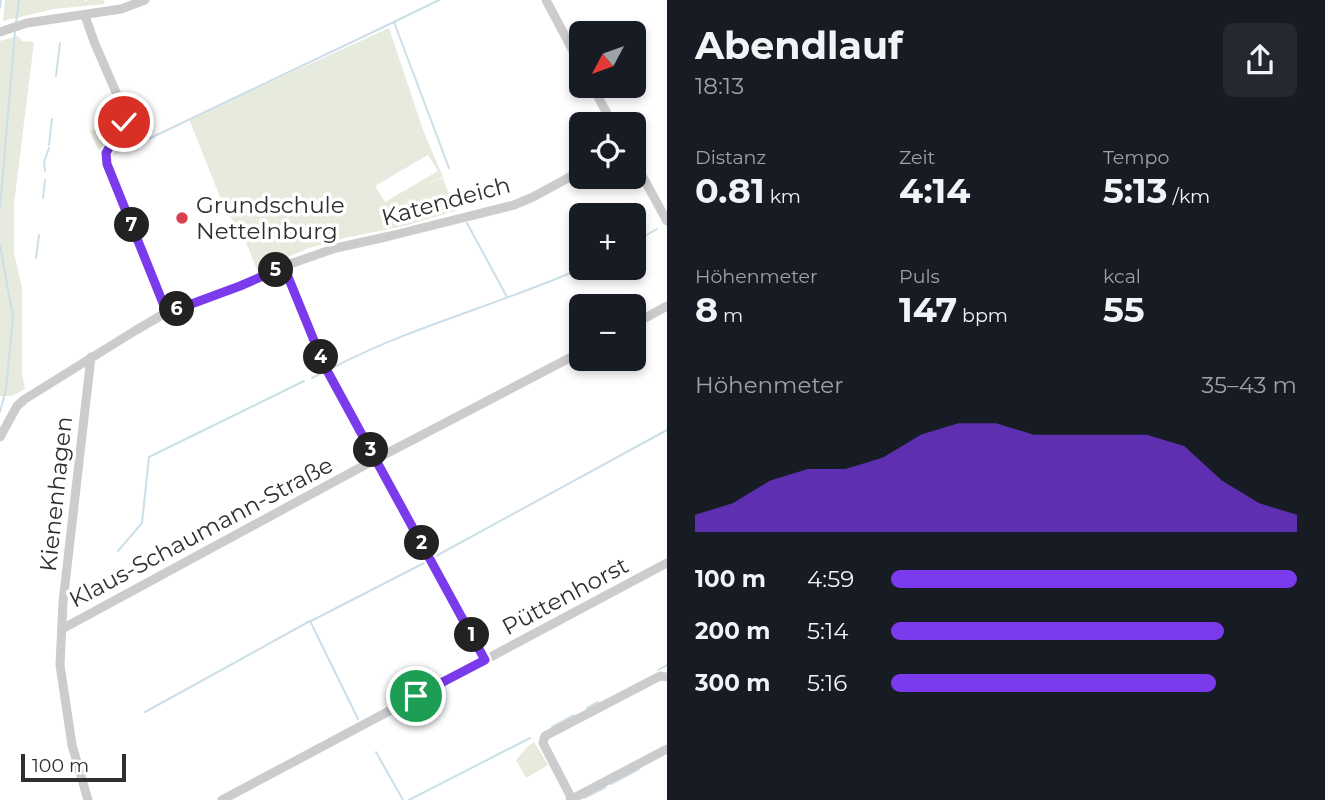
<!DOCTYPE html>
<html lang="de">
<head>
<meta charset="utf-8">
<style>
  :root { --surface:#171b24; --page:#242831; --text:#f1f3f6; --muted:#9ea1a6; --accent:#7c3aed }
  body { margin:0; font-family:Montserrat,sans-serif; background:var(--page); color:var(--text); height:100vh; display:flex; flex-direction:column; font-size:26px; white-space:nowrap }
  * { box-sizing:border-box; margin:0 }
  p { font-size:23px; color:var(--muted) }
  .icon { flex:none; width:38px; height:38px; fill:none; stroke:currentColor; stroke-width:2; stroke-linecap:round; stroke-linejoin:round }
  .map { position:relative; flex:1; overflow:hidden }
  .panel { display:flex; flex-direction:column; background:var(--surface); width:658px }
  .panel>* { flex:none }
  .needle { width:46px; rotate:229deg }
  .buttons { position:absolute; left:569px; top:21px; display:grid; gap:14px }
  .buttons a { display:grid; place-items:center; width:77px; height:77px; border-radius:10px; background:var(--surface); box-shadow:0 4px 10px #0003; font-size:35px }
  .scale { position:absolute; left:21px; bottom:18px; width:105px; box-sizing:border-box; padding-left:7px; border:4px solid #2f2f2f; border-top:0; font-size:19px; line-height:24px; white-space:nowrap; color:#2f2f2f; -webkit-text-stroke:5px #fff; paint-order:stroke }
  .pin { position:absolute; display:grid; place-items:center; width:60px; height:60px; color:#fff; margin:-30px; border:4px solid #fff; border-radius:50%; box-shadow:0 2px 7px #0007 }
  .km { position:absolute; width:35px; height:35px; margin:-18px; border-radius:50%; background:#222; color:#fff; font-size:19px; line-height:35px; text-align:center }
  .round { display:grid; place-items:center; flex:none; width:74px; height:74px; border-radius:10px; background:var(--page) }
  .head { display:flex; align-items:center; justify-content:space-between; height:119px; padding:0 28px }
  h1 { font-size:38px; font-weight:700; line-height:52px }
  .figures { display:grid; grid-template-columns:repeat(3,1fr); gap:10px; height:119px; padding:7px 28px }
  .figures div { display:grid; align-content:center }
  .figures b { font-size:35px; font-weight:700 }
  .figures small { font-size:19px; font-weight:400 }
  .figures p { font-size:19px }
  .chart { height:196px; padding:14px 28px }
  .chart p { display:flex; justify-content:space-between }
  .chart svg { width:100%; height:126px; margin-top:7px; fill:var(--accent); opacity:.7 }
  ul { padding:0 28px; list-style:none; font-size:23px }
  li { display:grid; grid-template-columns:112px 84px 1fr; align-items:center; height:52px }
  li i { height:18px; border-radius:9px; background:var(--accent) }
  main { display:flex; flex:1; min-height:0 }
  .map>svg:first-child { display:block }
  .green { fill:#e6ebde; fill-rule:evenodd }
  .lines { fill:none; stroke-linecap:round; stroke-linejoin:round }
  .stream { stroke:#ccdfe9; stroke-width:2 }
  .minor { stroke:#ccc; stroke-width:9 }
  .route-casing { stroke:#fff; stroke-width:14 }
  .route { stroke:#7c3aed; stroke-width:9 }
  .poi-dot { fill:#d83f51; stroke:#fff; stroke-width:2.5 }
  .labels { text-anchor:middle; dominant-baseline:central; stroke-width:7; stroke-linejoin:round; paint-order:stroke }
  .street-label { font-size:23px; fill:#2f2f2f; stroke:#fff }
  .poi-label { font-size:23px; fill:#2f2f2f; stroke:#fff; text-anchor:start }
</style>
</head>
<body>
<main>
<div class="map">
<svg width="667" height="800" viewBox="0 0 667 800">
  <rect width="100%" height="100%" fill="#fff"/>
  <!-- green -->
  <g class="green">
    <path d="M5,0H84L86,2L87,0H103L105,4L54,9L3,21Z"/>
    <path d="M389,28L423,130L443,177L427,184L443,178L455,211L404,226L340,239L309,248L257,270L244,237L265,228L242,236L237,225L226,212L189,119ZM428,155L438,171L385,202L375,186Z"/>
    <path d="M18,36L22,41L34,42L14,204V253L22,288V373L25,389L12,396H0V41Z"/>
    <path d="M129,113L142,142L113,156L99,151L90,131Z"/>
    <path d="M534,742L548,765L526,778L516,760L526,748Z"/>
  </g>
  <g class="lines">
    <!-- stream -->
    <g class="stream">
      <path d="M439,0L394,22L449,168"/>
      <path d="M0,8L1,0"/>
      <path d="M16,23L19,0"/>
      <path d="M56,76L60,43"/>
      <path d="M142,142L394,22"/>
      <path d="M49,145L52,119"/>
      <path d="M45,171L44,162L49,148"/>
      <path d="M43,198L45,180"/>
      <path d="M0,208L15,32"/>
      <path d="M467,223L507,297"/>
      <path d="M634,242L657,229"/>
      <path d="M0,245L13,317L6,389L0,412"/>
      <path d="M36,258L39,235"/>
      <path d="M334,367C413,326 501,304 582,268"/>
      <path d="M312,378L324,372"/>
      <path d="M118,551L142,523L149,457L304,381"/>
      <path d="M436,556L667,430"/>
      <path d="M311,621L426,562"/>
      <path d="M658,670L667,665"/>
      <path d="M587,708L598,702"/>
      <path d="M145,712L310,621L358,719"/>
      <path d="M552,727L574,715"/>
      <path d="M376,752L403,800"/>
      <path d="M611,784L639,769"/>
      <path d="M584,798L606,787"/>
      <path d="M409,800L530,738"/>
    </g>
    <!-- minor -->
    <g class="minor">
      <path d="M546,0L581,66"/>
      <path d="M85,16L95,44L125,113C126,133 103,143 107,164L167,312"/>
      <path d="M0,32L27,23L121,9L145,0"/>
      <path d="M592,86L613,124"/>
      <path d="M634,161L667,221"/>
      <path d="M284,267L324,364L485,660"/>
      <path d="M634,324L667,306"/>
      <path d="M0,437L17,406L25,399L133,332L167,312L214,296L287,265L336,248L390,236L514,205L533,197L581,171"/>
      <path d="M62,629L376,459L581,352"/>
      <path d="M572,799L667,749"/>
      <path d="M88,800L72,745L60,665L63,602L91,357"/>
      <path d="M222,800L667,563"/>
      <path d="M570,800L572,799L543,743L545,736L660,676L667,677"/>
    </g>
  </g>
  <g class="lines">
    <defs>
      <path id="route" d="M124,122L106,153L107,164L167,313L240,286L284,267L324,365L485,660L416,696"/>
    </defs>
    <!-- route casing -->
    <use href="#route" class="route-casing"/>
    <!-- route -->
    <use href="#route" class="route"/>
  </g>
  <!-- markers -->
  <circle class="poi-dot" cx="182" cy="218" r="7"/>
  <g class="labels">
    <!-- street labels -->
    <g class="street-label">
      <text transform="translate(446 201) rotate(-15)">Katendeich</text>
      <text transform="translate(56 494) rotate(-84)">Kienenhagen</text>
      <text transform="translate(201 532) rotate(-28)">Klaus-Schaumann-Straße</text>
      <text transform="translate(565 596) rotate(-28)">Püttenhorst</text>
    </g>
    <!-- poi labels -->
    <g class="poi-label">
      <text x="196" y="205">Grundschule<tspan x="196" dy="26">Nettelnburg</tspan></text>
    </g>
  </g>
</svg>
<div class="buttons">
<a><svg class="needle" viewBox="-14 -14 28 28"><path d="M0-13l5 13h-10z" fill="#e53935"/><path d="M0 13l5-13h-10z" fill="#9ea1a6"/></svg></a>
<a><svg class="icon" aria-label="locate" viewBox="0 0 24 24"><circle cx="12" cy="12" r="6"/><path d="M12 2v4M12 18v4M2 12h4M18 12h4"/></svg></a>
<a>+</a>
<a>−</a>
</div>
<div class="scale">100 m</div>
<div class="pin" style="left:416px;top:696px;background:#1e9e55"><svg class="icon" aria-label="arrive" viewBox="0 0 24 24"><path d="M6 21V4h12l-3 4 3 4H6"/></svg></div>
<div class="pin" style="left:124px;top:122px;background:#d93025"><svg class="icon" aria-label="check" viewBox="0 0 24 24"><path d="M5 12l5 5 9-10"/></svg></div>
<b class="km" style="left:472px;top:635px">1</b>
<b class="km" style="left:422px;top:543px">2</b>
<b class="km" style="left:371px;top:450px">3</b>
<b class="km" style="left:321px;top:357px">4</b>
<b class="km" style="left:276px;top:270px">5</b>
<b class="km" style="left:177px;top:309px">6</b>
<b class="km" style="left:132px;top:225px">7</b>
</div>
<section class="panel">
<div class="head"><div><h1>Abendlauf</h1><p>18:13</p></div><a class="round"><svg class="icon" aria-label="share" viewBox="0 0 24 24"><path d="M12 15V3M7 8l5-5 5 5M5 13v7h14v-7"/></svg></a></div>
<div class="figures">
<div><p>Distanz</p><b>0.81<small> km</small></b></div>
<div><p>Zeit</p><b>4:14</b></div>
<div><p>Tempo</p><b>5:13<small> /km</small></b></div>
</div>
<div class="figures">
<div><p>Höhenmeter</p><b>8<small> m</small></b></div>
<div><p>Puls</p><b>147<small> bpm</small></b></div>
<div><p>kcal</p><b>55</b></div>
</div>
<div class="chart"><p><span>Höhenmeter</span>35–43 m</p>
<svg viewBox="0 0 160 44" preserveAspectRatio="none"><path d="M0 44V38L10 34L20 26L30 22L40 22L50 18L60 10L70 6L80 6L90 10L100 10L110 10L120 10L130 14L140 26L150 34L160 38V44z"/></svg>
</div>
<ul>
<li><b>100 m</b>4:59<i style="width:100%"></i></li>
<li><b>200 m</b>5:14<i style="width:82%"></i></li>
<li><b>300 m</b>5:16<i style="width:80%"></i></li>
</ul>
</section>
</main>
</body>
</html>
